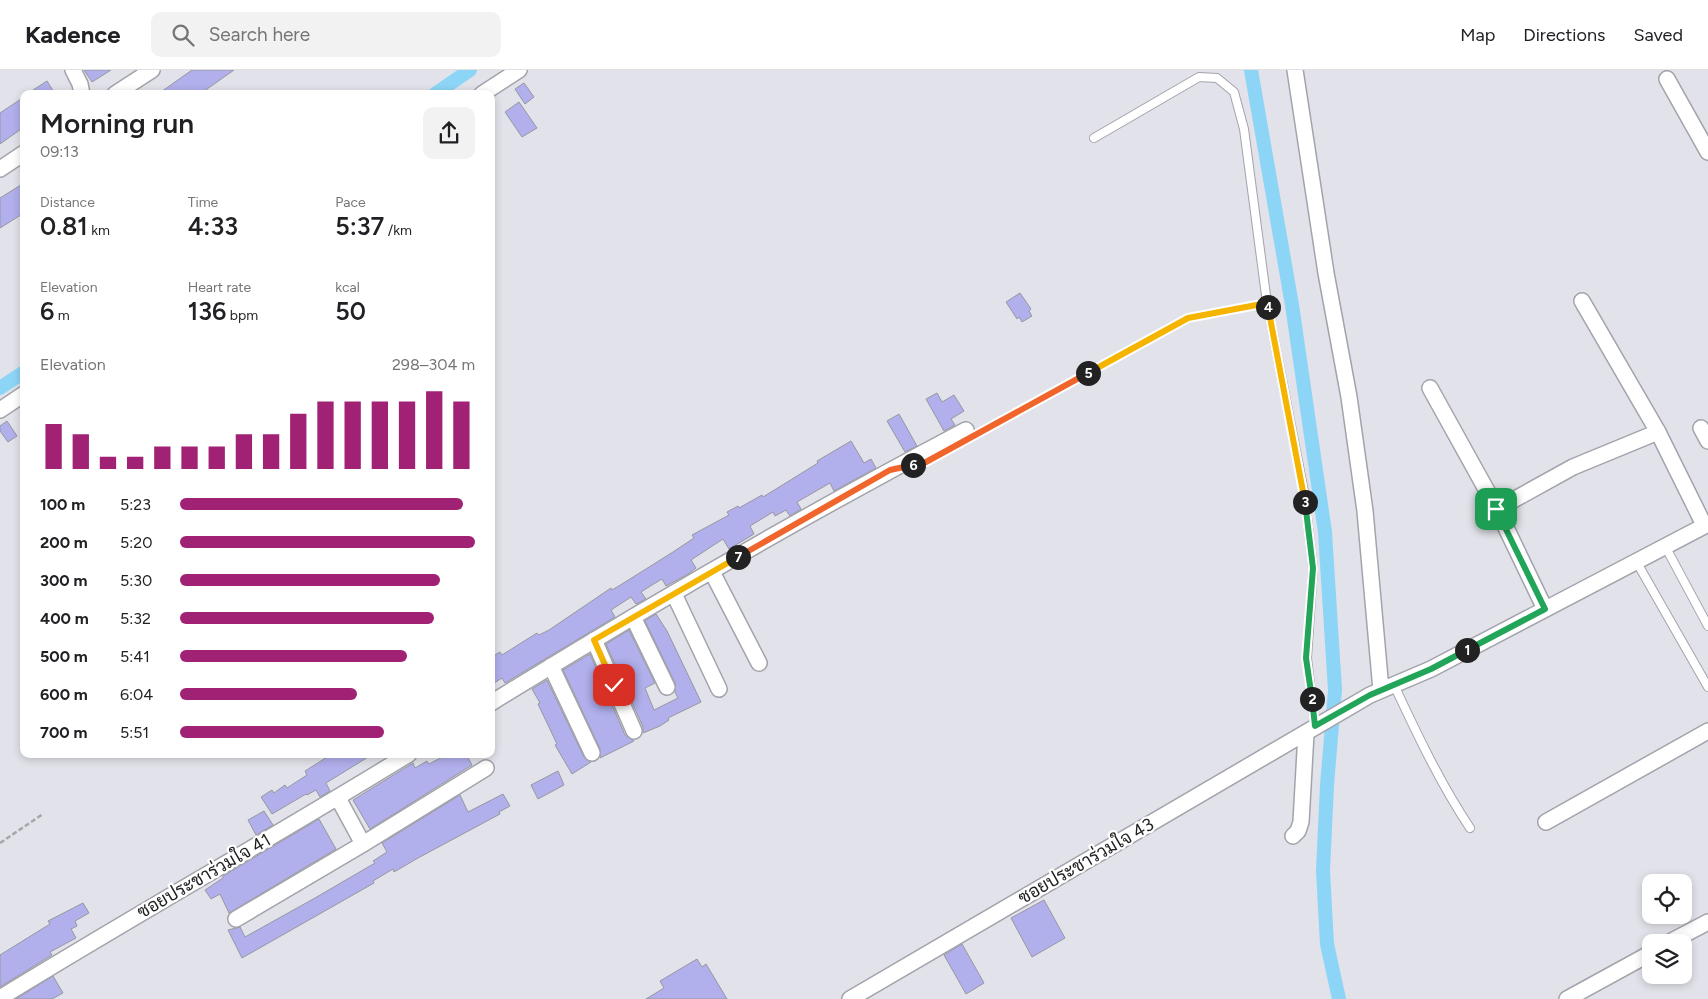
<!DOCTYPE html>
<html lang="en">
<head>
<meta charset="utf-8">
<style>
  :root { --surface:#fff; --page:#f2f2f2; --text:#202124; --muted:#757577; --line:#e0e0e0; --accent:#a12275 }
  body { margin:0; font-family:Figtree,Sarabun,sans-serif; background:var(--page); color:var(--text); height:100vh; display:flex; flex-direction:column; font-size:19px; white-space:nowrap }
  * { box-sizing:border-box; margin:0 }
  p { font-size:16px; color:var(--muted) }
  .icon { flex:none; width:28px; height:28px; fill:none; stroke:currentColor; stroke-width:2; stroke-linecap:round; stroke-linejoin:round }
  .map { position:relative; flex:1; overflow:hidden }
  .sheet { position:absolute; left:20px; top:20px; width:475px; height:668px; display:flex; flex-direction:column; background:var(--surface); border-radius:10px; box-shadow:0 2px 8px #0003 }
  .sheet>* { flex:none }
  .buttons { position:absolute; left:1642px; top:804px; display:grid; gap:10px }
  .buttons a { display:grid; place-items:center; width:50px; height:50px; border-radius:10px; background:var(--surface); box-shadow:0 2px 8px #0003; font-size:25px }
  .pin { position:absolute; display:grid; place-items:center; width:42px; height:42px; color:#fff; margin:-21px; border-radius:10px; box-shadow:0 2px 8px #0006 }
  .km { position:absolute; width:25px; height:25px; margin:-12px; border-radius:50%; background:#222; color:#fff; font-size:14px; line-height:25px; text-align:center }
  .round { display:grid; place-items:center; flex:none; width:52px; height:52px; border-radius:10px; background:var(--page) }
  .overview { display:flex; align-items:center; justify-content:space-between; height:85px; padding:0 20px }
  h1 { font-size:28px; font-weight:600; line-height:38px }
  .figures { display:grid; grid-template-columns:repeat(3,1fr); gap:8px; height:85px; padding:5px 20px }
  .figures div { display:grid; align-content:center }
  .figures b { font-size:25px; font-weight:600 }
  .figures small { font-size:14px; font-weight:400 }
  .figures p { font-size:14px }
  .chart { height:140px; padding:10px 20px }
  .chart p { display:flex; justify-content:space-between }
  .chart svg { width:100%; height:90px; margin-top:5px; stroke:var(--accent); stroke-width:6 }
  ul { padding:0 20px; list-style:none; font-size:16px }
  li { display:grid; grid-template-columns:80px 60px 1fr; align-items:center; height:38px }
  li i { height:12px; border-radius:6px; background:var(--accent) }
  header { display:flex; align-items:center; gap:30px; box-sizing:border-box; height:70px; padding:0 25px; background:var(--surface); border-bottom:1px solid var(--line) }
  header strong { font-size:24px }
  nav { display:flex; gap:28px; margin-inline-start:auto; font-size:18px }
  .search { width:350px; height:45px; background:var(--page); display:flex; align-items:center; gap:12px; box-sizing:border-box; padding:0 18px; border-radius:10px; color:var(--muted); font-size:19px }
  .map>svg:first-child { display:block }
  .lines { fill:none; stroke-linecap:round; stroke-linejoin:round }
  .canal { stroke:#8dd5f7; stroke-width:14 }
  .building { fill:#b1afec; stroke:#97979f }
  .lane-casing { stroke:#a3a3ab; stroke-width:10 }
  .street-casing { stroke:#a3a3ab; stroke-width:18 }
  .path { stroke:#a5a5ac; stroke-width:2.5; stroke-dasharray:5 2.5; stroke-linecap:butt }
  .lane { stroke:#fff; stroke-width:8 }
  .street { stroke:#fff; stroke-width:15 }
  .split-1-casing { stroke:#fff; stroke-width:10 }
  .split-2-casing { stroke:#fff; stroke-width:10 }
  .split-3-casing { stroke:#fff; stroke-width:10 }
  .split-4-casing { stroke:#fff; stroke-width:10 }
  .split-5-casing { stroke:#fff; stroke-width:10 }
  .split-6-casing { stroke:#fff; stroke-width:10 }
  .split-7-casing { stroke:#fff; stroke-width:10 }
  .split-8-casing { stroke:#fff; stroke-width:10 }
  .split-1 { stroke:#22a559; stroke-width:6 }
  .split-2 { stroke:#22a559; stroke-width:6 }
  .split-3 { stroke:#22a559; stroke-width:6 }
  .split-4 { stroke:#f5b400; stroke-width:6 }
  .split-5 { stroke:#f5b400; stroke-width:6 }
  .split-6 { stroke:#f0652b; stroke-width:6 }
  .split-7 { stroke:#f0652b; stroke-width:6 }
  .split-8 { stroke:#f5b400; stroke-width:6 }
  .labels { text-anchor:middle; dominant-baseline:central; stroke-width:4.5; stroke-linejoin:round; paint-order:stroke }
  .street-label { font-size:18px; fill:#1f1f22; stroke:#fff }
</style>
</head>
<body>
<header>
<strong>Kadence</strong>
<div class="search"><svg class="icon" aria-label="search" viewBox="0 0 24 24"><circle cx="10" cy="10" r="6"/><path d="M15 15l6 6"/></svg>Search here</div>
<nav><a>Map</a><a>Directions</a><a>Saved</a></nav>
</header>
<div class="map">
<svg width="1708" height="929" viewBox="0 0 1708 929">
  <rect width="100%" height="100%" fill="#e2e2ea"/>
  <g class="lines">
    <!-- canal -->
    <g class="canal">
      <path d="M1251,0L1292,235L1325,462L1335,620L1327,715L1323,801L1327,874L1339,929"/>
      <path d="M435,24L470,0"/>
      <path d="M0,318L24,302"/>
    </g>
  </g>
  <!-- building -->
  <g class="building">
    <path d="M84,0H111L92,12Z"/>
    <path d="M192,0H234L200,24H158Z"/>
    <path d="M47,11L55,24H27Z"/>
    <path d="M524,13L534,27L525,34L515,19Z"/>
    <path d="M24,27V57L0,74V43Z"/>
    <path d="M519,32L537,58L522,67L505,42Z"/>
    <path d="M24,113V143L0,158V128Z"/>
    <path d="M1020,223L1031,239L1029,241L1032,246L1022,252L1019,247L1017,249L1006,232Z"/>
    <path d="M937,323L942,332L954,325L964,341L951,349L955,355L944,361L926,329Z"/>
    <path d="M899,344L917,376L905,382L887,351Z"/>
    <path d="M7,351L17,366L8,372L0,361V356Z"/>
    <path d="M851,371L864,393L871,389L876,398L834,421L830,413L797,432L801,439L790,446L786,440L775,446L773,442L750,456L754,464L729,479L723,469L691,490L696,498L688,504L666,516L662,509L652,515L641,522L646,529L636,534L631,527L611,540L615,547L505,613L502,608L491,615V587L500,582L502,585L537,563L539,565L549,560L611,518L612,520L622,514L673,482L694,468L692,465L729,445L727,442L738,436L739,438L762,425L763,427L818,393L817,391Z"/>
    <path d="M656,544L667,561L701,632L668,648L669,650L660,656L643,663V657L606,574L629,560L655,613L645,618L654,640L678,628L675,622V613L645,551Z"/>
    <path d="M590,584L625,665L634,671L600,688V679L563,600Z"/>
    <path d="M547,610L584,687L591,692L572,704L555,675L557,674L538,634L540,633L532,619Z"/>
    <path d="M332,684H373L326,713L330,721L320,727L316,720L307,725L306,724L272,744L261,727L272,720L274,723L285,715L287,718L307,705L305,701Z"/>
    <path d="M448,684H466L472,695L370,759L353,730L413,693L415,698L427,691L429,694Z"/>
    <path d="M558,701L564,715L538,729L531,715Z"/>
    <path d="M503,724L510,736L499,742L500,744L418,788L394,802L393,799L373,811L374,813L242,888L228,860L240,857L245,867L315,828L375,793L373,791L387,782L382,773L460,725L468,742Z"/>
    <path d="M264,741L273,755L256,765L248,750Z"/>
    <path d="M319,749L336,779L229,843L220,824L211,829L205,820L223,808V806Z"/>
    <path d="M1044,830L1065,868L1032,887L1011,848Z"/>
    <path d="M83,833L89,843L75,851L77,856L71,859L76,868L50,882L52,885L0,917V885L50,854L48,851Z"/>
    <path d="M962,874L984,913L966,924L944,885Z"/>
    <path d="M697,889L702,897L706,894L727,929H646L664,918L660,911Z"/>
    <path d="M53,906L63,923L52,929H16Z"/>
  </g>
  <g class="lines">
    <defs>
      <g id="lane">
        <path d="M1094,68L1199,7L1217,8L1234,22L1244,59L1267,233L1304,422L1313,498L1307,588L1315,656"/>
        <path d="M1665,476L1708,556"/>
        <path d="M1636,491L1708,617"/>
        <path d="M1394,615C1417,664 1440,713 1470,758"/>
      </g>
      <g id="street">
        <path d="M73,0L80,14L82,24"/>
        <path d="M1295,0L1326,203L1349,327L1365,441L1381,620"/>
        <path d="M1667,9L1708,82"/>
        <path d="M115,24L152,0"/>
        <path d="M482,24L519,0"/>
        <path d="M0,99L24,83"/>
        <path d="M1582,231L1658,362L1704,455"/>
        <path d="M1430,318L1497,439L1545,539"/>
        <path d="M0,340L24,324"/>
        <path d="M1701,358L1708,371"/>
        <path d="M1497,439L1573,397L1658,362"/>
        <path d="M712,502L759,593"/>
        <path d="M674,524L719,619"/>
        <path d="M633,547L667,617"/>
        <path d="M594,570L634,661"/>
        <path d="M551,596L592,683"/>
        <path d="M491,633C646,537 805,445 966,360"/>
        <path d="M338,728L363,774"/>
        <path d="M1546,752L1708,661"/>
        <path d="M1293,766L1298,761L1301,752L1306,663"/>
        <path d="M236,849L363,774L486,698"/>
        <path d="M1670,872L1708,852"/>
        <path d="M0,928C135,845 274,767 409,684"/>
        <path d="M850,929L1370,625L1431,599L1708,454"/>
        <path d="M1567,929L1651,883"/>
      </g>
    </defs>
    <!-- lane casing -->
    <use href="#lane" class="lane-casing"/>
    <!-- street casing -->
    <use href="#street" class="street-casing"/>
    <!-- path -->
    <g class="path">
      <path d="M978,364L1188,248L1257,235"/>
      <path d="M0,773L43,744"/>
    </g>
    <!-- lane -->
    <use href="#lane" class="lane"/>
    <!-- street -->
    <use href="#street" class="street"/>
  </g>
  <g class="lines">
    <defs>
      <path id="split-1" d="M1467,580L1545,539L1496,439"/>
      <path id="split-2" d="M1312,629L1315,656L1370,625L1431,599L1467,580"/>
      <path id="split-3" d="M1305,432L1313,498L1306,588L1312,629"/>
      <path id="split-4" d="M1268,237L1305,432"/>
      <path id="split-5" d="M1088,303L1188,248L1267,233L1268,237"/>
      <path id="split-6" d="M913,395L926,392L1088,303"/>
      <path id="split-7" d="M738,487L890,400L913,395"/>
      <path id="split-8" d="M614,615L594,570L738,487"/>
    </defs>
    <!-- split-1 casing -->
    <use href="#split-1" class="split-1-casing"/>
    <!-- split-2 casing -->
    <use href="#split-2" class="split-2-casing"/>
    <!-- split-3 casing -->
    <use href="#split-3" class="split-3-casing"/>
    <!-- split-4 casing -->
    <use href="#split-4" class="split-4-casing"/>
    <!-- split-5 casing -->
    <use href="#split-5" class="split-5-casing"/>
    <!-- split-6 casing -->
    <use href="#split-6" class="split-6-casing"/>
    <!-- split-7 casing -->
    <use href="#split-7" class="split-7-casing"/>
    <!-- split-8 casing -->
    <use href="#split-8" class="split-8-casing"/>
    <!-- split-1 -->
    <use href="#split-1" class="split-1"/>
    <!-- split-2 -->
    <use href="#split-2" class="split-2"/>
    <!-- split-3 -->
    <use href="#split-3" class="split-3"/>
    <!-- split-4 -->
    <use href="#split-4" class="split-4"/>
    <!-- split-5 -->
    <use href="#split-5" class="split-5"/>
    <!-- split-6 -->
    <use href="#split-6" class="split-6"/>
    <!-- split-7 -->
    <use href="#split-7" class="split-7"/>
    <!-- split-8 -->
    <use href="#split-8" class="split-8"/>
  </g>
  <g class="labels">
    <!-- street labels -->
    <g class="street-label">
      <text transform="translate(1086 791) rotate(-30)">ซอยประชาร่วมใจ 43</text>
      <text transform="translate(204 806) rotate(-30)">ซอยประชาร่วมใจ 41</text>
    </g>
  </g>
</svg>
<div class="buttons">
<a><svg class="icon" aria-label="locate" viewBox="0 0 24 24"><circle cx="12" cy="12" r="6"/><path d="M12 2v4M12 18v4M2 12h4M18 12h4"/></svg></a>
<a><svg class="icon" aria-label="layers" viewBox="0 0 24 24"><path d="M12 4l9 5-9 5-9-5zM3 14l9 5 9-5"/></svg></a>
</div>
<div class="pin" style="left:1496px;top:439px;background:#1e9e55"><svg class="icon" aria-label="arrive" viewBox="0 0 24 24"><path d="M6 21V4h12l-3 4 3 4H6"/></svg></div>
<div class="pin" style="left:614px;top:615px;background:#d93025"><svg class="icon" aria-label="check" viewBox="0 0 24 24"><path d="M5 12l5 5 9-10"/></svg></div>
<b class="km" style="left:1467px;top:580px">1</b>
<b class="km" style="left:1312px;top:629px">2</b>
<b class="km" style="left:1305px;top:432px">3</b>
<b class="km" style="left:1268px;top:237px">4</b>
<b class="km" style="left:1088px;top:303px">5</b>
<b class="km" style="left:913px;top:395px">6</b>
<b class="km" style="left:738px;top:487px">7</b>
<section class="sheet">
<div class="overview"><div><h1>Morning run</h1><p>09:13</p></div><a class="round"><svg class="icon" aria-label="share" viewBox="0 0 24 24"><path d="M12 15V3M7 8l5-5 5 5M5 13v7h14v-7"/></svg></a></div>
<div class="figures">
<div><p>Distance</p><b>0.81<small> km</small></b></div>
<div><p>Time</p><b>4:33</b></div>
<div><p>Pace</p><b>5:37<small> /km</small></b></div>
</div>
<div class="figures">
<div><p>Elevation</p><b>6<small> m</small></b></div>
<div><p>Heart rate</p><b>136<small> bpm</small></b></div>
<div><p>kcal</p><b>50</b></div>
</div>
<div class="chart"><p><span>Elevation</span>298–304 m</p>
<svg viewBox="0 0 160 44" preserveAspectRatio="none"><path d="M5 44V22M15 44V27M25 44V38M35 44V38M45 44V33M55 44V33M65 44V33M75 44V27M85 44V27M95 44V17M105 44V11M115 44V11M125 44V11M135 44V11M145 44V6M155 44V11"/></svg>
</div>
<ul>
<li><b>100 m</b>5:23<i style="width:96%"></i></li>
<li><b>200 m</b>5:20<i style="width:100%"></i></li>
<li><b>300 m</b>5:30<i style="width:88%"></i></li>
<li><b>400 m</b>5:32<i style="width:86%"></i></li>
<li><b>500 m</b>5:41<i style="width:77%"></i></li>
<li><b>600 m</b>6:04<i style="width:60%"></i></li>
<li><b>700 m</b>5:51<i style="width:69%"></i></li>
</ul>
</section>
</div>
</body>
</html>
